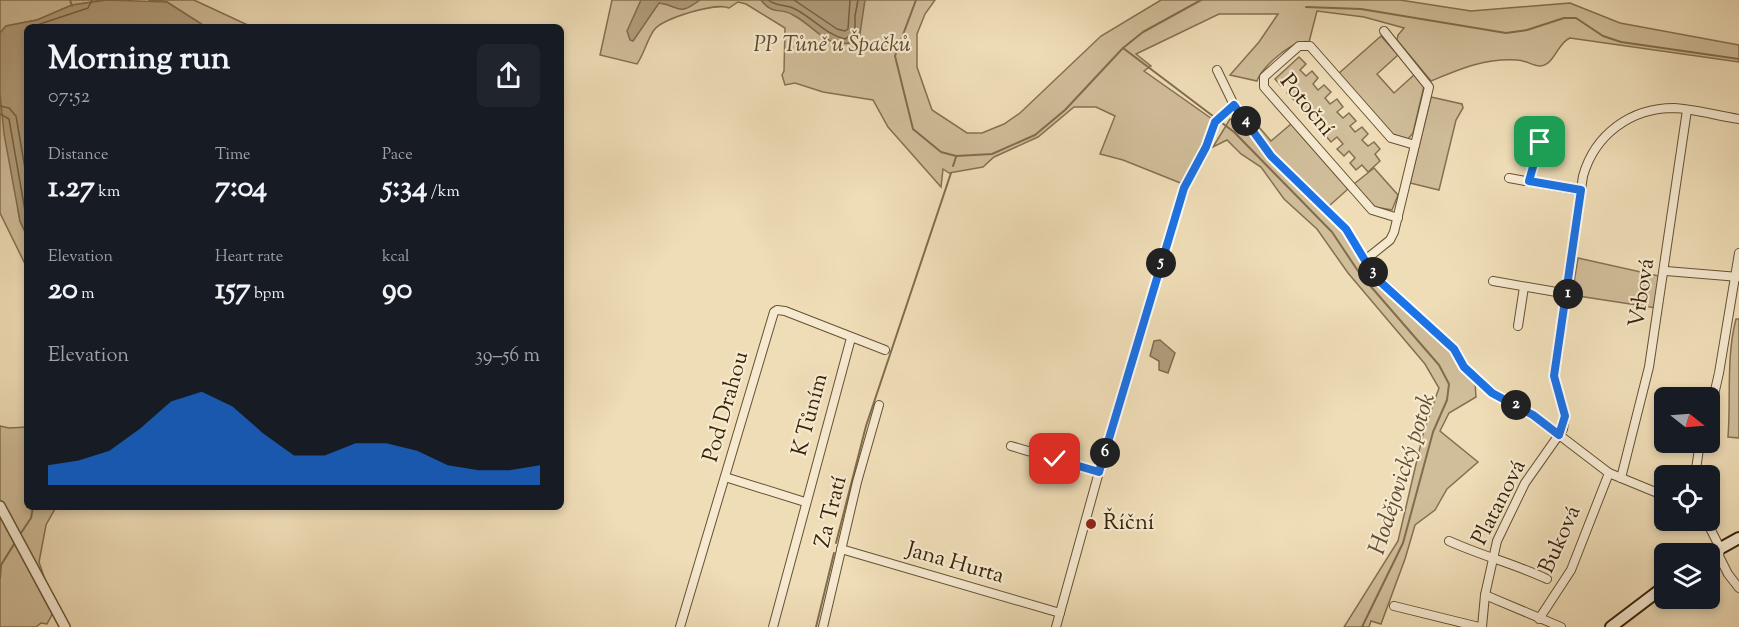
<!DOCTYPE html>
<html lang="en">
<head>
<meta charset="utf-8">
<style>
  :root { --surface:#171b24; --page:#20242c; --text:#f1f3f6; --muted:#9ea1a6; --accent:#1a73e8 }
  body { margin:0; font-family:"Sorts Mill Goudy",serif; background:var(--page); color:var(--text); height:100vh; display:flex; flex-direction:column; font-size:22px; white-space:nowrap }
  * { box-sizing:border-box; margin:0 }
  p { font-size:20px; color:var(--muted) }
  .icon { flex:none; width:33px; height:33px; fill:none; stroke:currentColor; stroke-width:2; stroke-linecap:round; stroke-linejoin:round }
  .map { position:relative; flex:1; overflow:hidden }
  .sheet { position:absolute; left:24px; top:24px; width:540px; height:486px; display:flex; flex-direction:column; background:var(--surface); border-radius:9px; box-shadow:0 3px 9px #0003 }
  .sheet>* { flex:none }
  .needle { width:39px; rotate:107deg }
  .tools { position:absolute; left:1654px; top:387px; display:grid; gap:12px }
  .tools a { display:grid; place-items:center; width:66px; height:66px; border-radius:9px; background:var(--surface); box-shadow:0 3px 9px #0003; font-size:30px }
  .pin { position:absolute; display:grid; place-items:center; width:51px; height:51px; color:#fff; margin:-26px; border-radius:12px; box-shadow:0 3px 9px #0006 }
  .km { position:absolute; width:30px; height:30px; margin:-15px; border-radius:50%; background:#222; color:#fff; font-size:16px; line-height:30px; text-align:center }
  .round { display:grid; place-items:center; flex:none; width:63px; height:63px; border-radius:9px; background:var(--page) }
  .head { display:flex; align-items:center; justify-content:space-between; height:102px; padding:0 24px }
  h1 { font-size:33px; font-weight:700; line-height:45px }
  .metrics { display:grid; grid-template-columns:repeat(3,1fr); gap:9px; height:102px; padding:6px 24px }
  .metrics div { display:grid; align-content:center }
  .metrics b { font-size:30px; font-weight:700 }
  .metrics small { font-size:16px; font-weight:400 }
  .metrics p { font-size:16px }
  .chart { height:168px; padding:12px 24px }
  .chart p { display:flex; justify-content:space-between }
  .chart svg { width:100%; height:108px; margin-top:6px; fill:var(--accent); opacity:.7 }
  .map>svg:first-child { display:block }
  .green { fill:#d0bd99; stroke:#847050; stroke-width:1.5 }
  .water { fill:#b19d7b; stroke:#816c4c; stroke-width:1.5 }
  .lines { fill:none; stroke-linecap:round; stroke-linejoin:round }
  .shore { stroke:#746040; stroke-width:1.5 }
  .stream { stroke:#816c4c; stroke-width:2 }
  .minor-casing { stroke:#665132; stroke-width:10 }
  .tertiary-casing { stroke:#665132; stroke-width:12 }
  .secondary-casing { stroke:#382206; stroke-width:14 }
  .minor { stroke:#f5e9d0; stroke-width:8 }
  .tertiary { stroke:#f5e9d0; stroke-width:9 }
  .secondary { stroke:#f5e9d0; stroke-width:10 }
  .route-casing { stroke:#fff; stroke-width:12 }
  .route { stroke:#1a73e8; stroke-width:8 }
  .poi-dot { fill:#8f2418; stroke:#f5e9d0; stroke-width:2 }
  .labels { text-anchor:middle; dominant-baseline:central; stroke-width:4.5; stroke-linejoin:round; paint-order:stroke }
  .park-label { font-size:22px; font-style:italic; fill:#5e492b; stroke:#f5e9d0 }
  .street-label { font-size:22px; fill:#382206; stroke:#f5e9d0 }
  .poi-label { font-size:22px; fill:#382206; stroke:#f5e9d0; text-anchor:start }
  .water-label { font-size:24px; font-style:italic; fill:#624d2f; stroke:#f5e9d0 }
</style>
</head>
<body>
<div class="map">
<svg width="1739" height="627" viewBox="0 0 1739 627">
  <rect width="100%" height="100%" fill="#efddb7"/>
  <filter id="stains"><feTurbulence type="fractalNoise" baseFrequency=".00333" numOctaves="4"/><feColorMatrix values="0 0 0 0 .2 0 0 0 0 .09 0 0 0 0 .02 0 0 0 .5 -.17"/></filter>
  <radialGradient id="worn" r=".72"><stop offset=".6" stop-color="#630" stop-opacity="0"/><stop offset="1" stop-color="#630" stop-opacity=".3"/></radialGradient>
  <!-- green -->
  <g class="green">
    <path d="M0,0H107L72,5L37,20L6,26L0,33Z"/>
    <path d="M148,0H194L252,27H206L167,2Z"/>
    <path d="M612,0H935L925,14L917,34V67L932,110L967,133H982L1004,124L1020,113L1101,36L1161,0H1400L1471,11L1570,3L1620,23L1739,45V62L1570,38C1557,43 1555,65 1540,66C1533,66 1525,60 1517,60C1485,58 1460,69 1431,81L1397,40L1398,35L1404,28L1364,17L1317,11L1309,42C1295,38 1261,67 1257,81L1230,75L1259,42L1278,14H1219L1136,54L1151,66L1144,71L1212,119L1201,150L1183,184L1123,160L1100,154L1115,116L1096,107H1074L1038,137L994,157L983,167L949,173L943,169L941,187L888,127L873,100L823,92L795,83L785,85L782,75L784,71L785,28L746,4L738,2L729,8C717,2 663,18 654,30C647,40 644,54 637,64L600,55Z"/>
    <path d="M1381,36L1398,55L1377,74L1394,93L1415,74L1424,86L1413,133L1408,139L1392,134L1338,74Z"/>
    <path d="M1299,57L1306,64L1300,70L1306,76L1312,71L1318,78L1313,84L1318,90L1324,85L1331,92L1325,98L1330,104L1337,99L1343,107L1337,112L1343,118L1349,113L1356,121L1350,126L1355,132L1362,127L1368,134L1362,140L1368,146L1374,142L1380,149L1375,154L1380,161L1368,172L1362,165L1356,170L1350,163L1355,158L1349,151L1344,156L1337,149L1343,144L1337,137L1331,142L1325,135L1330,130L1325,123L1319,128L1312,121L1318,116L1312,109L1306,114L1300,107L1305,101L1300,95L1294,100L1287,93L1293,87L1287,81L1281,86L1275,79Z"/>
    <path d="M0,93L20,221L27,236V268L0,213Z"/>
    <path d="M1431,97L1462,104L1463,108L1456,120L1439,190L1410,183Z"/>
    <path d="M1230,119L1258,126L1271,141L1291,124L1348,189L1329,206L1382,276L1418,310L1454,353L1464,371L1475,382L1476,397L1449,413L1440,431L1478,462L1447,489L1435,510L1415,525L1405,559L1381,624L1371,621L1369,627H1344L1398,541L1424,430L1439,388L1425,364L1348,273L1317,229L1284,199L1261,167L1241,154L1227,140L1213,147Z"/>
    <path d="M1374,168L1398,195L1392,210L1375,207L1354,184Z"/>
    <path d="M1578,258L1659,276L1656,308L1572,295Z"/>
    <path d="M1736,319H1739V438L1728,437C1731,398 1726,357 1736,319Z"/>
    <path d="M0,426L9,428L27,427V507H56L46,525L39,562L55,609L47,624L41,623L36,627H0Z"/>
  </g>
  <!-- water -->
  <g class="water">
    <path d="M107,0L167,2L206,27H27V236L20,221L4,134L0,93V33L6,26L37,20L72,5Z"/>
    <path d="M641,0H700C677,17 681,6 659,3L633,41L630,40L627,31Z"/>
    <path d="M761,0H865L859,40C828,53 818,28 793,15C780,7 773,16 761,0Z"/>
    <path d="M1160,340L1175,353L1168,373L1159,370V361L1150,356L1154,341Z"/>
  </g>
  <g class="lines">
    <!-- shore -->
    <g class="shore">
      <path d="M768,0C777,7 786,4 795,9C813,18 825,34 845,39L855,33V16L858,0"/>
      <path d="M794,0L837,29L845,31L848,29L850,0"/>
      <path d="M31,27L88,8L92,0"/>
      <path d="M0,106L9,108L16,116L27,180"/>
      <path d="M0,114L9,119L27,222"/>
    </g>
    <!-- stream -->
    <g class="stream">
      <path d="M70,0L72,6"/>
      <path d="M916,0L895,56L913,129L941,152L956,156L992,154L1035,135L1065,110L1123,48"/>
      <path d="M1201,0L1143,32L1123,48L1234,132L1332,232L1360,274L1439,365L1449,384L1447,400L1433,432L1403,543L1362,627"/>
      <path d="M1306,7L1361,9L1506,33L1527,30L1564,18H1576L1603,36L1621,42L1739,59"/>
      <path d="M953,166L956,157"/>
      <path d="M19,536L31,518L33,507"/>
      <path d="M836,543L866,426L951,173"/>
      <path d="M0,578L1,565L16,541"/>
      <path d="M816,627L834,553"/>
    </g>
    <defs>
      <g id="minor">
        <path d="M1217,70L1234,105L1271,156L1346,229L1375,277L1454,349L1464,367L1493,393L1533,415L1609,473L1665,496"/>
        <path d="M1509,178L1581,191"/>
        <path d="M1529,181L1536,151L1546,131"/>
        <path d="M1398,218L1372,210L1264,87V77L1299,46H1310L1391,138L1415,145"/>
        <path d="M1365,260L1390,240L1394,232L1429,87L1384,31"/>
        <path d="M1666,271L1739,277"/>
        <path d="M1493,281L1568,294"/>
        <path d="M1518,326L1524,287"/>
        <path d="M1710,412L1719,373L1739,253"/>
        <path d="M1011,446L1099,472"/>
        <path d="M1695,476L1700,442"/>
        <path d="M725,477L805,502"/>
        <path d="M1621,478L1649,367L1687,110"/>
        <path d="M1706,520L1720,548L1719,556L1728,574L1739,588"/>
        <path d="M1449,541C1482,556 1515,564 1547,579"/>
        <path d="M841,549L1060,613"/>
        <path d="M1485,595L1561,627"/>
        <path d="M1394,606L1479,627"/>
        <path d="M1539,619L1571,570L1609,473"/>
        <path d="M680,627L774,312L777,310L785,311L885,350"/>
        <path d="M773,627L851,338"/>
        <path d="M823,627L857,482L879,405"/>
        <path d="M1056,627L1099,472L1184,188L1205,147L1215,122L1234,105"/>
        <path d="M1482,627L1485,595L1497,541L1525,483L1563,429L1565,416L1554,376L1583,176C1595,134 1631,108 1674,108C1695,109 1718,116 1739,119"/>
      </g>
      <path id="tertiary" d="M0,506L65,627"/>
      <g id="secondary">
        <path d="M1710,554L1739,538"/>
        <path d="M1611,627L1665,586"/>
      </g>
    </defs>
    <!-- minor casing -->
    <use href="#minor" class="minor-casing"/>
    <!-- tertiary casing -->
    <use href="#tertiary" class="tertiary-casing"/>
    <!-- secondary casing -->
    <use href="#secondary" class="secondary-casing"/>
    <!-- minor -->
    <use href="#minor" class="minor"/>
    <!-- tertiary -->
    <use href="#tertiary" class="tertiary"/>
    <!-- secondary -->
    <use href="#secondary" class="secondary"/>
  </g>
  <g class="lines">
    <defs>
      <path id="route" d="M1055,459L1099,472L1184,188L1206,147L1215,122L1234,105L1271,156L1346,229L1375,277L1454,349L1464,367L1492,393L1533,415L1559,435L1565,416L1554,376L1581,190L1529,181L1540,142"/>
    </defs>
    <!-- route casing -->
    <use href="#route" class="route-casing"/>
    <!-- route -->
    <use href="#route" class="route"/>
  </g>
  <!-- markers -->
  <circle class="poi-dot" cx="1091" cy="524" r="6"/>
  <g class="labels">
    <!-- park labels -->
    <g class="park-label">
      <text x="832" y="46">PP Tůně u Špačků</text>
    </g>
    <!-- street labels -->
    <g class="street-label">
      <text transform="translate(1306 106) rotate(51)">Potoční</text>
      <text transform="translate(1643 293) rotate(-81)">Vrbová</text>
      <text transform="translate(727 407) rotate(-74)">Pod Drahou</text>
      <text transform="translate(811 415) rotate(-75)">K Tůním</text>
      <text transform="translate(1500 503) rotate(-63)">Platanová</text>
      <text transform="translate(832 512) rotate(-76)">Za Tratí</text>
      <text transform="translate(1561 540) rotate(-66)">Buková</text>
      <text transform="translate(955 564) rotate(16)">Jana Hurta</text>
    </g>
    <!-- poi labels -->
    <g class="poi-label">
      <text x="1103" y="524">Říční</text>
    </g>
    <!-- water labels -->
    <g class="water-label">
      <text transform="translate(1403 474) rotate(-72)">Hodějovický potok</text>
    </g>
  </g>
  <rect width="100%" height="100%" filter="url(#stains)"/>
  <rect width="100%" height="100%" fill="url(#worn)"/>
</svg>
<div class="tools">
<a><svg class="needle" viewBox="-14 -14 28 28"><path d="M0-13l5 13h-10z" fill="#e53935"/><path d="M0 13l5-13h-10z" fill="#9ea1a6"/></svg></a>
<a><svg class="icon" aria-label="locate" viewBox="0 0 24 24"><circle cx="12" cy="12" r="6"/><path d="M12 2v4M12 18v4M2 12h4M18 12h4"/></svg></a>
<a><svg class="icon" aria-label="layers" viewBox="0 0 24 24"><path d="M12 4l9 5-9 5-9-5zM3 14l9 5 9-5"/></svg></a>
</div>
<div class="pin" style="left:1540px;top:142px;background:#1e9e55"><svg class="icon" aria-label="arrive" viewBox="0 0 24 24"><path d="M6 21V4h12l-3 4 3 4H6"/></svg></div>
<div class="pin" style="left:1055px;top:459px;background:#d93025"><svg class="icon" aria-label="check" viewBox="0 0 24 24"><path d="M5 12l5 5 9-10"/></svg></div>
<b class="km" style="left:1568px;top:294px">1</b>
<b class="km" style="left:1516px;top:405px">2</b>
<b class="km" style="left:1373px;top:272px">3</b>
<b class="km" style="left:1246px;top:121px">4</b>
<b class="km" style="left:1161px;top:263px">5</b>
<b class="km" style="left:1105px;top:453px">6</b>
<section class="sheet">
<div class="head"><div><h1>Morning run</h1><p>07:52</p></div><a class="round"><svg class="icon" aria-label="share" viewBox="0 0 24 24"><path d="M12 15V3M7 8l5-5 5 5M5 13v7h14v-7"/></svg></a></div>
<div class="metrics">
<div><p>Distance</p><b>1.27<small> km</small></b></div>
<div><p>Time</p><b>7:04</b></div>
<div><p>Pace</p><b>5:34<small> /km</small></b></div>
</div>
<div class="metrics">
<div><p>Elevation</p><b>20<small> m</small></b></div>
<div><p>Heart rate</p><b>157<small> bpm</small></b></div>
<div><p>kcal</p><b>90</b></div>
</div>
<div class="chart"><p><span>Elevation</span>39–56 m</p>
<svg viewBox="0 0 160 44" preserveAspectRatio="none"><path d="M0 44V36L10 34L20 30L30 21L40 10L50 6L60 12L70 23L80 32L90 32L100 27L110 27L120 30L130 36L140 38L150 38L160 36V44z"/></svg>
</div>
</section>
</div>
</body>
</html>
